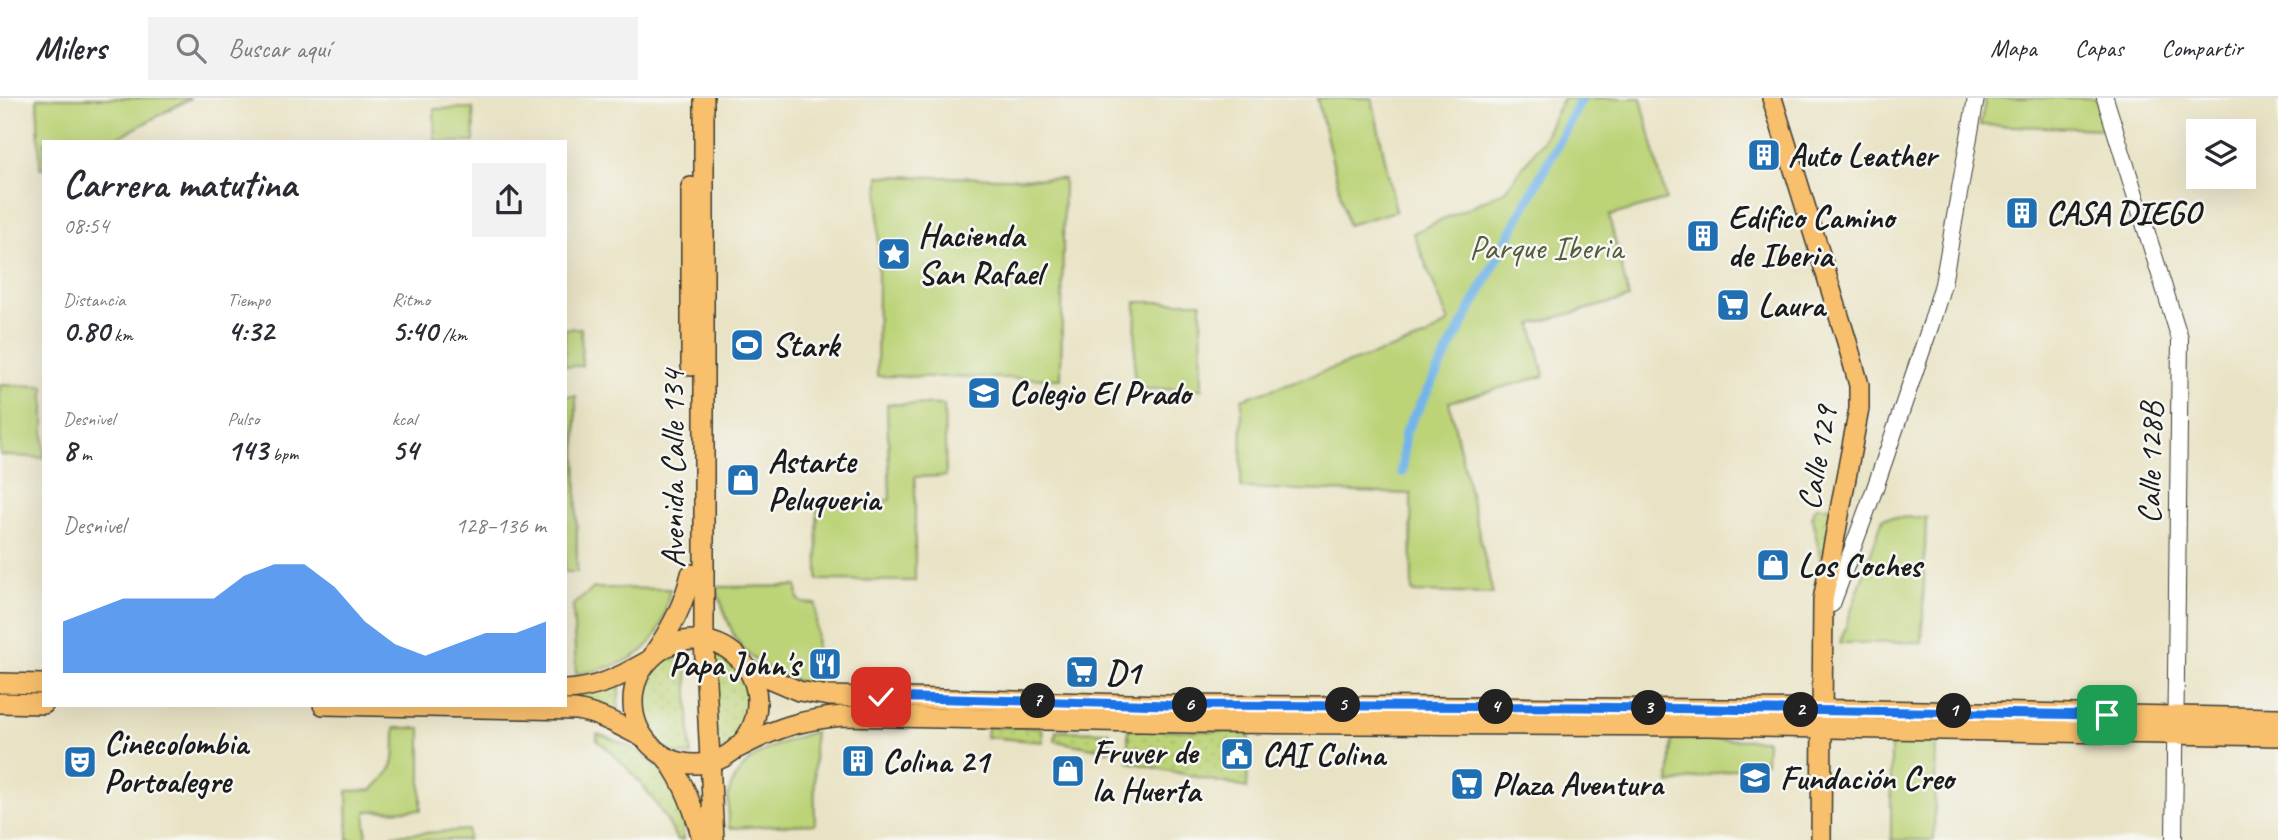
<!DOCTYPE html>
<html lang="es">
<head>
<meta charset="utf-8">
<style>
  :root { --surface:#fff; --page:#f2f2f3; --text:#2b2b33; --muted:#7c7c81; --line:#e1e1e2; --accent:#1a73e8 }
  body { margin:0; font-family:Caveat,sans-serif; background:var(--page); color:var(--text); height:100vh; display:flex; flex-direction:column; font-size:26px; white-space:nowrap }
  * { box-sizing:border-box; margin:0 }
  p { font-size:23px; color:var(--muted) }
  .icon { flex:none; width:38px; height:38px; fill:none; stroke:currentColor; stroke-width:2; stroke-linecap:round; stroke-linejoin:round }
  .map { position:relative; flex:1; overflow:hidden }
  .side { position:absolute; left:42px; top:42px; width:525px; height:567px; display:flex; flex-direction:column; background:var(--surface); border-radius:0px; box-shadow:0 7px 28px #0002 }
  .side>* { flex:none }
  .buttons { position:absolute; left:2186px; top:21px; display:grid; gap:14px }
  .buttons a { display:grid; place-items:center; width:70px; height:70px; border-radius:0px; background:var(--surface); box-shadow:0 7px 28px #0002; font-size:35px }
  .pin { position:absolute; display:grid; place-items:center; width:60px; height:60px; color:#fff; margin:-30px; border-radius:14px; box-shadow:0 4px 10px #0006 }
  .km { position:absolute; width:35px; height:35px; margin:-18px; border-radius:50%; background:#222; color:#fff; font-size:19px; line-height:35px; text-align:center }
  .round { display:grid; place-items:center; flex:none; width:74px; height:74px; border-radius:0px; background:var(--page) }
  .head { display:flex; align-items:center; justify-content:space-between; height:119px; padding:0 21px }
  h1 { font-size:38px; font-weight:600; line-height:52px }
  .stats { display:grid; grid-template-columns:repeat(3,1fr); gap:10px; height:119px; padding:7px 21px }
  .stats div { display:grid; align-content:center }
  .stats b { font-size:30px; font-weight:600 }
  .stats small { font-size:19px; font-weight:400 }
  .stats p { font-size:19px }
  .chart { height:196px; padding:14px 21px }
  .chart p { display:flex; justify-content:space-between }
  .chart svg { width:100%; height:126px; margin-top:7px; fill:var(--accent); opacity:.7 }
  header { display:flex; align-items:center; gap:42px; box-sizing:border-box; height:98px; padding:0 35px; background:var(--surface); border-bottom:2px solid var(--line) }
  header strong { font-size:33px }
  nav { display:flex; gap:38px; margin-inline-start:auto; font-size:24px }
  .search { width:490px; height:63px; background:var(--page); display:flex; align-items:center; gap:18px; box-sizing:border-box; padding:0 24px; border-radius:0px; color:var(--muted); font-size:26px }
  .map>svg:first-child { display:block }
  .grass { fill:url(#grass-dots); stroke:#6c784a; stroke-width:2 }
  .green { fill:#bcd377; stroke:#6c784a; stroke-width:2 }
  .lines { fill:none; stroke-linecap:round; stroke-linejoin:round }
  .canal { stroke:#73b5e8; stroke-width:10 }
  .minor-casing { stroke:#3b3a35; stroke-width:18 }
  .major-casing { stroke:#3b3a35; stroke-width:22 }
  .minor { stroke:#fff; stroke-width:16 }
  .major { stroke:#f8bf6c; stroke-width:19 }
  .route-casing { stroke:#fff; stroke-width:14 }
  .route { stroke:#1a73e8; stroke-width:9 }
  .labels { text-anchor:middle; dominant-baseline:central; stroke-width:5; stroke-linejoin:round; paint-order:stroke }
  .poi-label { font-size:33px; font-weight:bold; fill:#1c1c1c; stroke:#f6f6f2; text-anchor:start }
  .park-label { font-size:33px; fill:#545c3c; stroke:#f6f6f2 }
  .street-label { font-size:33px; fill:#1c1c1c; stroke:#f6f6f2 }
</style>
</head>
<body>
<header>
<strong>Milers</strong>
<div class="search"><svg class="icon" aria-label="search" viewBox="0 0 24 24"><circle cx="10" cy="10" r="6"/><path d="M15 15l6 6"/></svg>Buscar aquí</div>
<nav><a>Mapa</a><a>Capas</a><a>Compartir</a></nav>
</header>
<div class="map">
<svg width="2278" height="742" viewBox="0 0 2278 742">
  <defs>
    <pattern id="grass-dots" width="8" height="8" patternUnits="userSpaceOnUse" patternTransform="scale(1.75)"><rect width="8" height="8" fill="#bcd377"/><path d="M2 2h.1M6 6h.1" fill="none" stroke="#a1b566" stroke-width="1.8" stroke-linecap="round"/></pattern>
  </defs>
  <rect width="100%" height="100%" fill="#f6f6f2"/>
  <filter id="ink" filterUnits="userSpaceOnUse"><feTurbulence type="fractalNoise" baseFrequency=".0143" numOctaves="2"/><feDisplacementMap in="SourceGraphic" scale="14" xChannelSelector="R" yChannelSelector="G"/><feConvolveMatrix kernelMatrix="1 2 1 2 8 2 1 2 1" color-interpolation-filters="sRGB"/></filter>
  <filter id="wash" filterUnits="userSpaceOnUse"><feTurbulence type="fractalNoise" baseFrequency=".00686" numOctaves="4" result="noise"/><feDisplacementMap in="SourceGraphic" scale="28" xChannelSelector="R" yChannelSelector="G"/><feGaussianBlur stdDeviation="1.57" result="paint"/><feColorMatrix in="noise" values="0 0 0 0 0 0 0 0 0 0 0 0 0 0 0 0 0 1.4 0 .05"/><feComposite in="paint" operator="in"/></filter>
  <g filter="url(#wash)">
    <rect width="100%" height="100%" fill="#e9e3c5"/>
    <!-- grass -->
    <g class="grass">
      <path d="M1817,409H1829L1832,414L1823,473L1812,419L1813,412Z"/>
      <path d="M681,551H686L691,658C682,657 673,656 665,650C638,631 630,586 656,563C663,557 673,554 681,551Z"/>
      <path d="M710,551C754,572 768,636 714,656Z"/>
      <path d="M621,585L618,603L621,622L565,607V598Z"/>
      <path d="M987,629H1042L1043,644L986,639Z"/>
      <path d="M1128,631L1249,634L1247,690L1128,664Z"/>
      <path d="M1056,633L1109,634V653L1055,643Z"/>
      <path d="M597,636C632,646 673,669 682,709C684,719 683,731 683,742H677C658,702 631,670 597,642Z"/>
    </g>
    <!-- green -->
    <g class="green">
      <path d="M37,0H191L110,44H44V70H40Z"/>
      <path d="M1317,0H1372L1396,113L1348,127Z"/>
      <path d="M1563,0H1641L1666,102L1609,118L1629,200L1532,226L1544,278L1449,304L1493,496L1412,494L1411,396L1241,390L1242,301L1426,239L1449,224L1413,135L1505,93L1543,42Z"/>
      <path d="M1986,0H2095L2106,31L1980,27Z"/>
      <path d="M473,10L474,44H435L434,11Z"/>
      <path d="M879,78L1064,81L1061,281L877,278Z"/>
      <path d="M1136,204H1201L1202,291H1134Z"/>
      <path d="M581,230L582,268H565V231Z"/>
      <path d="M0,287L44,288V360L0,357Z"/>
      <path d="M565,298H576L577,474H565Z"/>
      <path d="M887,306L944,307L946,378L915,379V483L818,482L817,404L890,402Z"/>
      <path d="M1926,419L1922,544L1840,545L1883,420Z"/>
      <path d="M797,488L798,501L803,505L816,506L817,589C785,579 748,568 733,535C726,520 721,504 716,489Z"/>
      <path d="M594,490L670,491C667,503 665,518 660,529C646,563 608,571 576,576L573,507Z"/>
      <path d="M395,630H421V712L366,713V742H348L347,693L372,692C399,666 394,666 395,630Z"/>
      <path d="M814,634L815,726L729,730C729,718 726,701 730,691C743,655 781,644 814,634Z"/>
      <path d="M1672,641L1767,642L1766,664L1669,686Z"/>
      <path d="M1891,641H1936L1934,742H1891Z"/>
      <path d="M468,732V742H393V737Z"/>
    </g>
    <g class="lines">
      <!-- canal -->
      <path class="canal" d="M1402,374L1405,335L1582,0"/>
    </g>
  </g>
  <g filter="url(#ink)">
    <g class="lines">
      <defs>
        <g id="minor">
          <path d="M2105,0L2180,241L2174,742"/>
          <path d="M1832,506L1875,390L1931,226L1943,186L1976,0"/>
        </g>
        <g id="major">
          <path d="M704,0V542L714,742"/>
          <path d="M1772,0L1847,244L1859,287V311L1823,502L1821,742"/>
          <path d="M691,268V89"/>
          <circle cx="695" cy="604" r="62"/>
          <path d="M655,554C672,529 684,506 691,476"/>
          <path d="M747,571L799,593L829,598L1167,607L1872,612L2278,620"/>
          <path d="M0,585L44,586"/>
          <path d="M565,592C596,591 620,579 646,564"/>
          <path d="M0,605L44,606"/>
          <path d="M323,607L576,612C600,616 621,628 642,639"/>
          <path d="M738,650C776,630 800,622 842,618L1191,625L1709,628L2278,638"/>
          <path d="M667,661C684,685 693,709 701,737"/>
        </g>
      </defs>
      <!-- minor casing -->
      <use href="#minor" class="minor-casing"/>
      <!-- major casing -->
      <use href="#major" class="major-casing"/>
      <!-- minor -->
      <use href="#minor" class="minor"/>
      <!-- major -->
      <use href="#major" class="major"/>
    </g>
  </g>
  <g class="lines" filter="url(#ink)">
    <defs>
      <path id="route" d="M881,599L1167,607L1581,609L2107,617"/>
    </defs>
    <!-- route casing -->
    <use href="#route" class="route-casing"/>
    <!-- route -->
    <use href="#route" class="route"/>
  </g>
  <!-- icons -->
  <defs>
    <symbol id="building-square" viewBox="-11 -11 22 22"><rect x="-9" y="-9" width="18" height="18" rx="4" fill="#1f6fb2" stroke="#f6f6f2"/><path d="M-4-6H4V6H1V3H-1V6H-4ZM-2.5-4.3h1.7v1.8h-1.7ZM.8-4.3h1.7v1.8H.8ZM-2.5-1h1.7V.8h-1.7ZM.8-1h1.7V.8H.8Z" fill="#fff"/></symbol>
    <symbol id="sight-square" viewBox="-11 -11 22 22"><rect x="-9" y="-9" width="18" height="18" rx="4" fill="#1f6fb2" stroke="#f6f6f2"/><path d="M0-6L1.8-2.2L6-1.7L2.9 1.2L3.7 5.4L0 3.3L-3.7 5.4L-2.9 1.2L-6-1.7L-1.8-2.2Z" fill="#fff"/></symbol>
    <symbol id="supermarket-square" viewBox="-11 -11 22 22"><rect x="-9" y="-9" width="18" height="18" rx="4" fill="#1f6fb2" stroke="#f6f6f2"/><path d="M-6-5.5h2.5l.6 2H6L4.5 2H-2.5L-4.4-4H-6ZM-1.5 3.2a1.3 1.3 0 1 0 .1 0ZM3 3.2a1.3 1.3 0 1 0 .1 0Z" fill="#fff"/></symbol>
    <symbol id="stadium-square" viewBox="-11 -11 22 22"><rect x="-9" y="-9" width="18" height="18" rx="4" fill="#1f6fb2" stroke="#f6f6f2"/><path d="M0-5a6.5 5 0 1 0 0 10a6.5 5 0 1 0 0-10ZM-3.5-1.8h7v3.6h-7Z" fill="#fff"/></symbol>
    <symbol id="school-square" viewBox="-11 -11 22 22"><rect x="-9" y="-9" width="18" height="18" rx="4" fill="#1f6fb2" stroke="#f6f6f2"/><path d="M0-5L7-2L0 1L-7-2ZM-4 1L0 2.5L4 1V4Q0 6-4 4Z" fill="#fff"/></symbol>
    <symbol id="shop-square" viewBox="-11 -11 22 22"><rect x="-9" y="-9" width="18" height="18" rx="4" fill="#1f6fb2" stroke="#f6f6f2"/><path d="M-5-2.5h2.3a2.7 3.5 0 0 1 5.4 0H5L5.5 6h-11ZM-1.5-2.5h3a1.5 2.3 0 0 0-3 0Z" fill="#fff"/></symbol>
    <symbol id="restaurant-square" viewBox="-11 -11 22 22"><rect x="-9" y="-9" width="18" height="18" rx="4" fill="#1f6fb2" stroke="#f6f6f2"/><path d="M-5-6h1v4h1v-4h1v4h1v-4h1v5L-1.5 .5V6h-2V.5L-5-1ZM5-6V6H3V1.5H1.5Q1.5-4 5-6Z" fill="#fff"/></symbol>
    <symbol id="civic-square" viewBox="-11 -11 22 22"><rect x="-9" y="-9" width="18" height="18" rx="4" fill="#1f6fb2" stroke="#f6f6f2"/><path d="M-.6-6.5H3V-4.5H.6V-3L4-1V1h2V6H-6V1h2V-1L-.6-3ZM-1.2 2.5V6h2.4V2.5Z" fill="#fff"/></symbol>
    <symbol id="theatre-square" viewBox="-11 -11 22 22"><rect x="-9" y="-9" width="18" height="18" rx="4" fill="#1f6fb2" stroke="#f6f6f2"/><path d="M-5-5.5Q0-4 5-5.5V0Q5 5 0 6Q-5 5-5 0ZM-3.3-2.5H-1v1.5H-3.3ZM1-2.5H3.3v1.5H1ZM-2.8 1Q0 5.5 2.8 1Z" fill="#fff"/></symbol>
  </defs>
  <g fill-rule="evenodd">
    <use href="#building-square" x="1745" y="38" width="38" height="38"/>
    <use href="#building-square" x="2003" y="96" width="38" height="38"/>
    <use href="#building-square" x="1684" y="119" width="38" height="38"/>
    <use href="#sight-square" x="875" y="137" width="38" height="38"/>
    <use href="#supermarket-square" x="1714" y="188" width="38" height="38"/>
    <use href="#stadium-square" x="728" y="228" width="38" height="38"/>
    <use href="#school-square" x="965" y="276" width="38" height="38"/>
    <use href="#shop-square" x="724" y="363" width="38" height="38"/>
    <use href="#shop-square" x="1754" y="448" width="38" height="38"/>
    <use href="#restaurant-square" x="806" y="547" width="38" height="38"/>
    <use href="#supermarket-square" x="1063" y="555" width="38" height="38"/>
    <use href="#civic-square" x="1218" y="637" width="38" height="38"/>
    <use href="#building-square" x="839" y="644" width="38" height="38"/>
    <use href="#theatre-square" x="61" y="645" width="38" height="38"/>
    <use href="#shop-square" x="1049" y="654" width="38" height="38"/>
    <use href="#school-square" x="1736" y="661" width="38" height="38"/>
    <use href="#supermarket-square" x="1448" y="667" width="38" height="38"/>
  </g>
  <g class="labels">
    <!-- poi labels -->
    <g class="poi-label">
      <text x="1788" y="57">Auto Leather</text>
      <text x="2046" y="115">CASA DIEGO</text>
      <text x="1728" y="119">Edifico Camino<tspan x="1728" dy="38">de Iberia</tspan></text>
      <text x="918" y="137">Hacienda<tspan x="918" dy="38">San Rafael</tspan></text>
      <text x="1758" y="207">Laura</text>
      <text x="772" y="247">Stark</text>
      <text x="1009" y="295">Colegio El Prado</text>
      <text x="768" y="363">Astarte<tspan x="768" dy="38">Peluqueria</tspan></text>
      <text x="1798" y="467">Los Coches</text>
      <text x="800" y="566" text-anchor="end">Papa John's</text>
      <text x="1106" y="574">D1</text>
      <text x="104" y="645">Cinecolombia<tspan x="104" dy="38">Portoalegre</tspan></text>
      <text x="1092" y="654">Fruver de<tspan x="1092" dy="38">la Huerta</tspan></text>
      <text x="1262" y="656">CAI Colina</text>
      <text x="882" y="663">Colina 21</text>
      <text x="1780" y="680">Fundación Creo</text>
      <text x="1492" y="686">Plaza Aventura</text>
    </g>
    <!-- park labels -->
    <g class="park-label">
      <text x="1546" y="150">Parque Iberia</text>
    </g>
    <!-- street labels -->
    <g class="street-label">
      <text transform="translate(1817 360) rotate(-80)">Calle 129</text>
      <text transform="translate(2150 365) rotate(-89)">Calle 128B</text>
      <text transform="translate(673 371) rotate(-90)">Avenida Calle 134</text>
    </g>
  </g>
</svg>
<div class="buttons">
<a><svg class="icon" aria-label="layers" viewBox="0 0 24 24"><path d="M12 4l9 5-9 5-9-5zM3 14l9 5 9-5"/></svg></a>
</div>
<div class="pin" style="left:2107px;top:617px;background:#1e9e55"><svg class="icon" aria-label="arrive" viewBox="0 0 24 24"><path d="M6 21V4h12l-3 4 3 4H6"/></svg></div>
<div class="pin" style="left:881px;top:599px;background:#d93025"><svg class="icon" aria-label="check" viewBox="0 0 24 24"><path d="M5 12l5 5 9-10"/></svg></div>
<b class="km" style="left:1954px;top:613px">1</b>
<b class="km" style="left:1801px;top:612px">2</b>
<b class="km" style="left:1649px;top:610px">3</b>
<b class="km" style="left:1496px;top:609px">4</b>
<b class="km" style="left:1343px;top:607px">5</b>
<b class="km" style="left:1190px;top:607px">6</b>
<b class="km" style="left:1038px;top:603px">7</b>
<section class="side">
<div class="head"><div><h1>Carrera matutina</h1><p>08:54</p></div><a class="round"><svg class="icon" aria-label="share" viewBox="0 0 24 24"><path d="M12 15V3M7 8l5-5 5 5M5 13v7h14v-7"/></svg></a></div>
<div class="stats">
<div><p>Distancia</p><b>0.80<small> km</small></b></div>
<div><p>Tiempo</p><b>4:32</b></div>
<div><p>Ritmo</p><b>5:40<small> /km</small></b></div>
</div>
<div class="stats">
<div><p>Desnivel</p><b>8<small> m</small></b></div>
<div><p>Pulso</p><b>143<small> bpm</small></b></div>
<div><p>kcal</p><b>54</b></div>
</div>
<div class="chart"><p><span>Desnivel</span>128–136 m</p>
<svg viewBox="0 0 160 44" preserveAspectRatio="none"><path d="M0 44V26L10 22L20 18L30 18L40 18L50 18L60 10L70 6L80 6L90 14L100 26L110 34L120 38L130 34L140 30L150 30L160 26V44z"/></svg>
</div>
</section>
</div>
</body>
</html>
